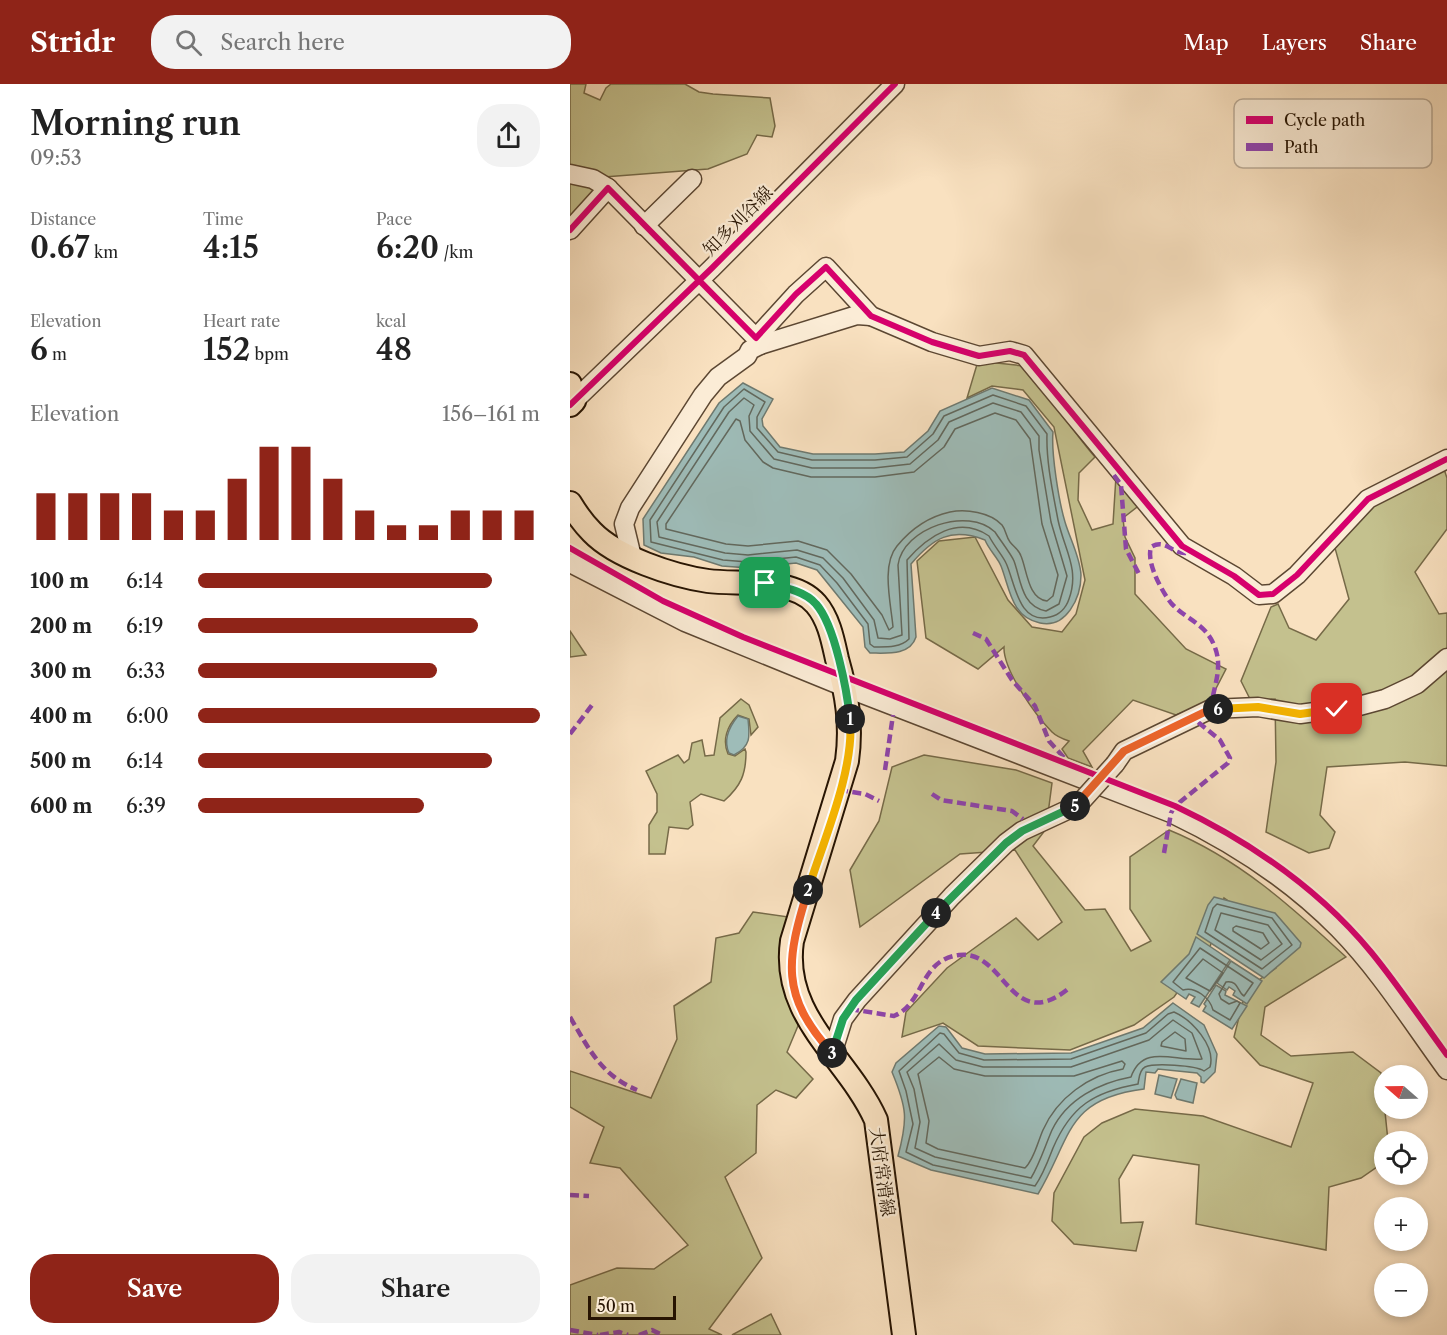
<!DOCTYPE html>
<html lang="en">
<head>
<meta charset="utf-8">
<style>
  :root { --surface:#fff; --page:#f2f2f2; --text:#222; --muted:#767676; --accent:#8f2418 }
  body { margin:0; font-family:"Libre Caslon Text","Noto Serif JP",serif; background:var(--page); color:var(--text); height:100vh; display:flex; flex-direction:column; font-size:22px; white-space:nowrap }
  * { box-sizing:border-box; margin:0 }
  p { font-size:20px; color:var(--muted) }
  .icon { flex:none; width:33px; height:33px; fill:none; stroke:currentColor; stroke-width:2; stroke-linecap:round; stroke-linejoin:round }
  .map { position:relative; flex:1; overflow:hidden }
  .drawer { display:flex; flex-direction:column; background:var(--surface); width:570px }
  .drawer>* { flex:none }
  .needle { width:39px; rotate:290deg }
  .tools { position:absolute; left:804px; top:981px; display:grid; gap:12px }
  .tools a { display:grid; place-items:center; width:54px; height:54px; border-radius:50%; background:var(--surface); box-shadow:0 3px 9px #0003; font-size:30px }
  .scale { position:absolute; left:18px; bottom:15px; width:88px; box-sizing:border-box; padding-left:6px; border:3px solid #271402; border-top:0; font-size:16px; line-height:21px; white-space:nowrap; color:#271402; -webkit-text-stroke:4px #fbecd6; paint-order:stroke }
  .pin { position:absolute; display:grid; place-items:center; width:51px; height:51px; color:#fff; margin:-26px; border-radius:12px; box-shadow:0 3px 9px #0006 }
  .km { position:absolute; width:30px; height:30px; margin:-15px; border-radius:50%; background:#222; color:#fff; font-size:16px; line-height:30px; text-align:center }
  .round { display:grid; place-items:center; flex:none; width:63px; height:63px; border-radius:24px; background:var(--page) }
  .headline { display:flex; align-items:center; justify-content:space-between; height:102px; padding:0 30px }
  h1 { font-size:33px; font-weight:600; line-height:45px }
  .figures { display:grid; grid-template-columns:repeat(3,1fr); gap:9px; height:102px; padding:6px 30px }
  .figures div { display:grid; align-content:center }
  .figures b { font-size:30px; font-weight:600 }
  .figures small { font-size:16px; font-weight:400 }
  .figures p { font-size:16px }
  .chart { height:168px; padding:12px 30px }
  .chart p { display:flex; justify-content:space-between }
  .chart svg { width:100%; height:108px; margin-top:6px; stroke:var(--accent); stroke-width:6 }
  .primary-button { display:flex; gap:12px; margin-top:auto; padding:12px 30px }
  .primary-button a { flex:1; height:69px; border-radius:24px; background:var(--accent); color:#fff; font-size:24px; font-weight:600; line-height:69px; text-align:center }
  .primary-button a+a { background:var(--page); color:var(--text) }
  ul { padding:0 30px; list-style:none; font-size:20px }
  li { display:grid; grid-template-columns:96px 72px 1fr; align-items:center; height:45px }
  li i { height:15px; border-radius:8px; background:var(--accent) }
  header { display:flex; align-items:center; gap:36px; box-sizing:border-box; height:84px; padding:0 30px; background:var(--accent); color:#fff }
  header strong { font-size:28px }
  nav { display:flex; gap:33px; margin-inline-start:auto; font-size:21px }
  .search { width:420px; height:54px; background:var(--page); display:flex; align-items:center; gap:15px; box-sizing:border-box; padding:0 21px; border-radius:24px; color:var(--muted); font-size:22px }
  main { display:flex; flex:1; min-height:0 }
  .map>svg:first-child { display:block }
  .green { fill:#c4c18e; stroke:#766a48; stroke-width:1.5 }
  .water { fill:#9ebcb8; stroke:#6e796f; stroke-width:1.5 }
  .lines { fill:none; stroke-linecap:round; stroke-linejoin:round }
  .shore { stroke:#62685d; stroke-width:1.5 }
  .minor-casing { stroke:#5c4732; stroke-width:21 }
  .major-casing { stroke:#271402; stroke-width:26 }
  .minor { stroke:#fbecd6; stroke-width:18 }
  .major { stroke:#f9e1c0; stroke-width:22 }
  .minor-bridge-casing { stroke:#5c4732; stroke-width:21; stroke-linecap:butt }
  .minor-bridge { stroke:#fbecd6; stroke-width:18 }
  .quiet { stroke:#8e44ad; stroke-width:4.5; stroke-dasharray:9 4.5; stroke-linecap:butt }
  .cycleway-casing { stroke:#fbecd6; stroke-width:10 }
  .cycleway { stroke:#d6006c; stroke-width:6 }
  .split-1-casing { stroke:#fff; stroke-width:12 }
  .split-2-casing { stroke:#fff; stroke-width:12 }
  .split-3-casing { stroke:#fff; stroke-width:12 }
  .split-4-casing { stroke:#fff; stroke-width:12 }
  .split-5-casing { stroke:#fff; stroke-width:12 }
  .split-6-casing { stroke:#fff; stroke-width:12 }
  .split-7-casing { stroke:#fff; stroke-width:12 }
  .split-1 { stroke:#22a559; stroke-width:8 }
  .split-2 { stroke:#f5b400; stroke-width:8 }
  .split-3 { stroke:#f0652b; stroke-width:8 }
  .split-4 { stroke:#22a559; stroke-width:8 }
  .split-5 { stroke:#22a559; stroke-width:8 }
  .split-6 { stroke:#f0652b; stroke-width:8 }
  .split-7 { stroke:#f5b400; stroke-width:8 }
  .labels { text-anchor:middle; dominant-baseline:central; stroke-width:4.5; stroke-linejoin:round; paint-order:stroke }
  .street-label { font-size:18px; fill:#271402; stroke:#fbecd6 }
  .key { fill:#fbecd6; stroke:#bbab96; stroke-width:1.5 }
  .key-label { font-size:16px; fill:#271402 }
</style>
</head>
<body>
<header>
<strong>Stridr</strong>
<div class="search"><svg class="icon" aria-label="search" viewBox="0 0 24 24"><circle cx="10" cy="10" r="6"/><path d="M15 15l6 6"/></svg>Search here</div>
<nav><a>Map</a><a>Layers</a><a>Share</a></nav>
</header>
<main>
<section class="drawer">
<div class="headline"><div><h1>Morning run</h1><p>09:53</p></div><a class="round"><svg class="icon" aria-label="share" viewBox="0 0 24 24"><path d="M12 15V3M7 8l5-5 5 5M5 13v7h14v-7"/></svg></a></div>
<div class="figures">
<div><p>Distance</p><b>0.67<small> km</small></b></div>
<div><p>Time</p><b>4:15</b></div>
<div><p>Pace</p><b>6:20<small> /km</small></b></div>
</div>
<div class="figures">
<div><p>Elevation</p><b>6<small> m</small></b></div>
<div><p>Heart rate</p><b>152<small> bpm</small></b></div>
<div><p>kcal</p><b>48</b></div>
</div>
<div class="chart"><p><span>Elevation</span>156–161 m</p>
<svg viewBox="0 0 160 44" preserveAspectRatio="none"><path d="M5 44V25M15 44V25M25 44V25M35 44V25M45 44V32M55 44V32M65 44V19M75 44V6M85 44V6M95 44V19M105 44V32M115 44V38M125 44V38M135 44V32M145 44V32M155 44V32"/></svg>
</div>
<ul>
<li><b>100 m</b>6:14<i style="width:86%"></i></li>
<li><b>200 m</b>6:19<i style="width:82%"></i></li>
<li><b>300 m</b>6:33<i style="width:70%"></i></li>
<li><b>400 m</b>6:00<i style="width:100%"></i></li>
<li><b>500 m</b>6:14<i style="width:86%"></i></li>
<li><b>600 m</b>6:39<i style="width:66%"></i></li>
</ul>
<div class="primary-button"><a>Save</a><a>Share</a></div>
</section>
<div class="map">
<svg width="877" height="1251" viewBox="0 0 877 1251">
  <rect width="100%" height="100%" fill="#f9e1c0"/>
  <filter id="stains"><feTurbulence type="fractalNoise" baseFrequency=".00333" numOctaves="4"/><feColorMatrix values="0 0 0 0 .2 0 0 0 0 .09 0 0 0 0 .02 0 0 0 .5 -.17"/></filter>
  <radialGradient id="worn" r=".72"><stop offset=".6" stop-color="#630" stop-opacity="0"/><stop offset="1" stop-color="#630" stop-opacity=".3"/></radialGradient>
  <!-- green -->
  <g class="green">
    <path d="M0,0H16L14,9L30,16L36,4L41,0H115L129,8L143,10L200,14L205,42L202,53L187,51L177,70L138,85L34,93L0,84Z"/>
    <path d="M0,95L24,100L26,109L0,138Z"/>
    <path d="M408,277L454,282C480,311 500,344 525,373L509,389L508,416L522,446L543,440L546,392L571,420L553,434L555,453L565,474V510L616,565L656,585L639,618L606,631L563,616L513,667L522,683L498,674L492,665L499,657C493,655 486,652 482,648C466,632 433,586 434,563L408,585L356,554L347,477L369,457L405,453L438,516L462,543L492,548L506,530L515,496L484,343L453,306L422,302L397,314Z"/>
    <path d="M874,385L877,394V445L845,488L869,530L877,529V682L835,678L757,683L750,731L765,748L759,764L739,769L696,748L706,678L705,615L681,617L671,597L701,523L708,520L719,544L746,556L779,515L765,464L798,425Z"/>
    <path d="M0,547L16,571L0,573Z"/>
    <path d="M171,615L179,621L188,643L181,651L179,635L168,631C157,642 152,656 158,670L165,672L175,665L176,668C176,690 171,702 154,717L131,710L120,718L123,741L118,745L99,743L95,770H79V741L87,728V710L76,687L108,671L114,679L119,675L122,659L132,656L135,672L144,671L150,634Z"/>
    <path d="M354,671L446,686L482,699L476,745L463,762L515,826L535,825L561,867L581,857L560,825V773L599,746C668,774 722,823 776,873L695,923L691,951L721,972L783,968L811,989L818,1057L814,1058V1078L791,1094L759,1103L756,1166L626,1140L629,1081L563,1071L549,1095L551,1139L573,1138L566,1167L504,1160L482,1137L484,1109L514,1053L532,1039L565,1025L633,1032L721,1063L743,999L690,981L664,953L676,905L706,884L713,855L654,814L640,863L604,913L564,941L500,966L408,962L373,939L332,953L336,928L377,884L446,834L468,856L492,838L445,766L390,770L290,843L280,786L309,737L322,683Z"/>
    <path d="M183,828L219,833C205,879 208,895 230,937L217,968L243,995L226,1014L206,1006L187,1021L186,1069L155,1093L192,1174L139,1245L152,1251H0V1201L47,1184L84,1185L118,1161L50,1084L20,1079L34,1043L0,1023V987L81,1014L107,955L104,922L141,898L146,854L169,849Z"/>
    <path d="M201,1230L211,1251H162Z"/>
  </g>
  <!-- water -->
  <g class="water">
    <path d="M173,299L203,315L192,335L193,342L210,363L243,370H305L334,368L358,347L370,327L422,304L459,316L483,348C481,369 489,418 495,438C500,455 510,473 511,491C511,514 496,545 470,539C441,533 440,505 431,482C428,474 419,466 415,456C381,443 363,454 341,480L346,553C340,572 316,569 300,569L295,563L293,543L247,486L226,479L179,484L152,482L124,473L91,469L74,461L73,435L149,319Z"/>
    <path d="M168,632L178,635C180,653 181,662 164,671L159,669C153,656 159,643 168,632Z"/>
    <path d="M644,813L705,829L731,859L730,863L694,894L627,850L638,821Z"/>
    <path d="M626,853L660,876L629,923L621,919L625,913L619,910L616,915L591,898L619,870Z"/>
    <path d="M661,877L692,897L677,920L663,911L665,907L659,903L657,906L647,899Z"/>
    <path d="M646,901L656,907L655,911L677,922L662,945L633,927L636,922L634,920Z"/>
    <path d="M603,919L634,941L647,970L645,988L634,999L631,998V993L627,989L588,985L585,989L576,988L574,1005C495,1015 502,1053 468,1110L361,1086L328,1072C338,1035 337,1024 322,988L326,979L369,942L376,943L392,964L415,970L501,969L573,944Z"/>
    <path d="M589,991L607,995L601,1014L585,1010Z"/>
    <path d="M611,995L627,999L623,1019L607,1015L605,1011Z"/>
  </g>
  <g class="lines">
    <!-- shore -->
    <g class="shore">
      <path d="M174,305L195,318L187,333V344L208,368L242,376H305L337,373L363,350L374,332L423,311L456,322L477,350C476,378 483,409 488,436C494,465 510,485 499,515C496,524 489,531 480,533C448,541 445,498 436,479C433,472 424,462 419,452C388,431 358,452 337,476L339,555C330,564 316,563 304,563L300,560L298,540L267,499L250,481L226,473L178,478L153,476L81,458L80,436L154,323Z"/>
      <path d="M174,314L184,321L179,332L180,347L204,375L242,384H304L340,380L368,356L379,338L423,319L451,328L469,352V366L481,438L497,492L489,520L476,527C451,522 451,496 444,477C441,470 430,456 425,448C398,422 333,444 328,481L332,551L320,555L308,554L304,536L273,494L253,474L227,466L178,471L155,469L89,453L87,438L159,328Z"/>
      <path d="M425,329L446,336L460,355L472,440L488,491L483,512L477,517C458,515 457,486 451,472C449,466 444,463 440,458C436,453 436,446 432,441C420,428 396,425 380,428C357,433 341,445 327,462C311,481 321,520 323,543L319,546L312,531L281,490L257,466L228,457L178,462L156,460L96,445V440L166,335L170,337L175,356L193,378L203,384L241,393H305L344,388L374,363L385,345Z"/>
      <path d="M647,820L702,834L722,861L692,885L635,848L643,824Z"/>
      <path d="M651,829L698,841L712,860L691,876L645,846Z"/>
      <path d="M666,842L693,849L699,859L691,865L663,847V844Z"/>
      <path d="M630,864L683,899L674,912C667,908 669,896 656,898L649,910L651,915L659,920L667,917L670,919L660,936L643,926C640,914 625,902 613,906L603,898Z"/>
      <path d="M633,875L653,889L640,907L616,894Z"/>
      <path d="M604,928C622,936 646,962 640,983L634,987C625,981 584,979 575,983C569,986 569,995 568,1000C524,1008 501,1022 483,1064C478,1077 473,1091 465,1102L363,1081L336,1068L343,1040L336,1007L329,987L370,949L374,950L389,969L414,976L501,975L576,949L598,930Z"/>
      <path d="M603,936L622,949L632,975C605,978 573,959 561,993C529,999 497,1015 482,1046C475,1062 470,1079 461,1094L365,1073L345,1064L350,1038L344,1005L337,988L369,960L386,976L413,983H501L579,956Z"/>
      <path d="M605,948L615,955L616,967L591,962L592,958Z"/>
      <path d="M369,973L384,985L415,992H504L552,977L555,980L553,985C519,991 487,1014 473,1046C468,1057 464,1076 455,1084L368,1065L356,1059L359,1037L348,990Z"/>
    </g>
    <defs>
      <g id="minor">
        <path d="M0,90L23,95L38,104"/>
        <path d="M74,142L122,95"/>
        <path d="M0,146L38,104L186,254L226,210L256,183L301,232L362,258L409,272L440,267L454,271L612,462L664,492L689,511L703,510L727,491L798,415L877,375"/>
        <path d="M186,254L190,261L287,231L301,232"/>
        <path d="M4,317L142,184L325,0"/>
        <path d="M62,473L54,440L60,424L133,311L148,293L177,272L180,266L190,261"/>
        <path d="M0,479L115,538L277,604L601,729C664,759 720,795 769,845C810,887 842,938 877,986"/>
        <path d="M545,680L554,667L641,625L688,623L730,630L789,622L815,615L847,600L877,574"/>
        <path d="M262,970L273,935L287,916L382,812L436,759L452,747L508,721"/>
      </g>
      <g id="major">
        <path d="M0,300L4,317L0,321"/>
        <path d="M0,419C6,429 13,439 22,448C46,473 103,492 138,497C169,501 223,493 246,520C259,535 263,557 267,575C277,610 282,641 277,677L222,857C211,934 278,973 306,1036L334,1251"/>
      </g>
    </defs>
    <!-- minor casing -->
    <use href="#minor" class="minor-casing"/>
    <!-- major casing -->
    <use href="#major" class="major-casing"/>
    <!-- minor -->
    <use href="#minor" class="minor"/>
    <!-- major -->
    <use href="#major" class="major"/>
    <defs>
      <path id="minor-bridge" d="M508,721L545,680"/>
    </defs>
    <!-- minor-bridge casing -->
    <use href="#minor-bridge" class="minor-bridge-casing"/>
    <!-- minor-bridge -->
    <use href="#minor-bridge" class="minor-bridge"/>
    <!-- quiet -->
    <g class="quiet">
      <path d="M544,391L551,401L556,465L569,490"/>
      <path d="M616,469C602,470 595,454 581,463C576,478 591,506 601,519C615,535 635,539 644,561C654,584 643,602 641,625"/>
      <path d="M403,549L416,555L442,596L465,622L479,657L497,677"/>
      <path d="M0,650L22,621"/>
      <path d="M315,686L323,631"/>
      <path d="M269,706L295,710L309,717"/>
      <path d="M362,710L371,716L442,727L453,735"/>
      <path d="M594,769L601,729L605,722L658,679L660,674L650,656L623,634"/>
      <path d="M280,925L324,932C355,919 349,876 389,871C435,865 440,951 498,905"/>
      <path d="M0,933C19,965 31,991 67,1006"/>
      <path d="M0,1111L19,1112"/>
      <path d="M0,1246L28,1251"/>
      <path d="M30,1251L49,1248L58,1251"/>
      <path d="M69,1251L82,1246L92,1251"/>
    </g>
    <defs>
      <g id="cycleway">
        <path d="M0,146L38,104L186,254L226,210L256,183L301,232L362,258L409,272L440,267L454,271L612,462L664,492L689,511L703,510L727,491L798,415L877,375"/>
        <path d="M0,321L142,184L325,0"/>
        <path d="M0,464L93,517L173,553L605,722C679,757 748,804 801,868C828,901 852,937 877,971"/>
      </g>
    </defs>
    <!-- cycleway casing -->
    <use href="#cycleway" class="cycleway-casing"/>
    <!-- cycleway -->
    <use href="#cycleway" class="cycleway"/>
  </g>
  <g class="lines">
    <defs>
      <path id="split-1" d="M195,499C211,503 234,506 246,520C265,541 277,607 280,635"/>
      <path id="split-2" d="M238,806C253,758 285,685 280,635"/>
      <path id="split-3" d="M238,806C216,877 210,911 262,969"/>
      <path id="split-4" d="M262,969L273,935L286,916L366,829"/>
      <path id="split-5" d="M366,829L436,759L452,747L505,722"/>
      <path id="split-6" d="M505,722L554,667L641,625H648"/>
      <path id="split-7" d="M648,625L688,623L730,630L767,625"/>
    </defs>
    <!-- split-1 casing -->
    <use href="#split-1" class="split-1-casing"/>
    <!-- split-2 casing -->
    <use href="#split-2" class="split-2-casing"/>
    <!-- split-3 casing -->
    <use href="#split-3" class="split-3-casing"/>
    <!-- split-4 casing -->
    <use href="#split-4" class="split-4-casing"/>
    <!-- split-5 casing -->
    <use href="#split-5" class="split-5-casing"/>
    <!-- split-6 casing -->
    <use href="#split-6" class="split-6-casing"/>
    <!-- split-7 casing -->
    <use href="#split-7" class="split-7-casing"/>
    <!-- split-1 -->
    <use href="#split-1" class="split-1"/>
    <!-- split-2 -->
    <use href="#split-2" class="split-2"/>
    <!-- split-3 -->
    <use href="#split-3" class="split-3"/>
    <!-- split-4 -->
    <use href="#split-4" class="split-4"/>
    <!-- split-5 -->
    <use href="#split-5" class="split-5"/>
    <!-- split-6 -->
    <use href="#split-6" class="split-6"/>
    <!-- split-7 -->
    <use href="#split-7" class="split-7"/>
  </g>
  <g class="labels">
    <!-- street labels -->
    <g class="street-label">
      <text transform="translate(168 137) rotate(-45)">知多刈谷線</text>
      <text transform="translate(312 1088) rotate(82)">大府常滑線</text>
    </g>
  </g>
  <!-- legend -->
  <rect x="664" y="15" width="198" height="69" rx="9" class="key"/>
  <rect x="676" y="32" width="27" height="8" fill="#d6006c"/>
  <rect x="676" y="59" width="27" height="8" fill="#8e44ad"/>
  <g class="key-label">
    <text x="714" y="42">Cycle path</text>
    <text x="714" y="69">Path</text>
  </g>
  <rect width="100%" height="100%" filter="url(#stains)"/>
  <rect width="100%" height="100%" fill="url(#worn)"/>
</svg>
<div class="tools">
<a><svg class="needle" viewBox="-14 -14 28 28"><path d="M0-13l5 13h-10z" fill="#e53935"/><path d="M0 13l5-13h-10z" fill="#767676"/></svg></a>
<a><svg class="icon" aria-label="locate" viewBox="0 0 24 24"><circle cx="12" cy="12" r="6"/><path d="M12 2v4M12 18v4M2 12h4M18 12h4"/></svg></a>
<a>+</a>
<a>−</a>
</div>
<div class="scale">50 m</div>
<div class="pin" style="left:195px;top:499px;background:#1e9e55"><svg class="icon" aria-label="arrive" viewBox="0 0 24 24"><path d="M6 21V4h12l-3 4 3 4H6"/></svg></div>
<div class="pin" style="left:767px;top:625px;background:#d93025"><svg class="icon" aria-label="check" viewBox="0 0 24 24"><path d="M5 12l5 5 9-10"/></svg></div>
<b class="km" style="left:280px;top:635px">1</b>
<b class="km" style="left:238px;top:806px">2</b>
<b class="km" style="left:262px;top:969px">3</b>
<b class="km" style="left:366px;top:829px">4</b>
<b class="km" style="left:505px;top:722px">5</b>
<b class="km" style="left:648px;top:625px">6</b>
</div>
</main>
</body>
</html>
